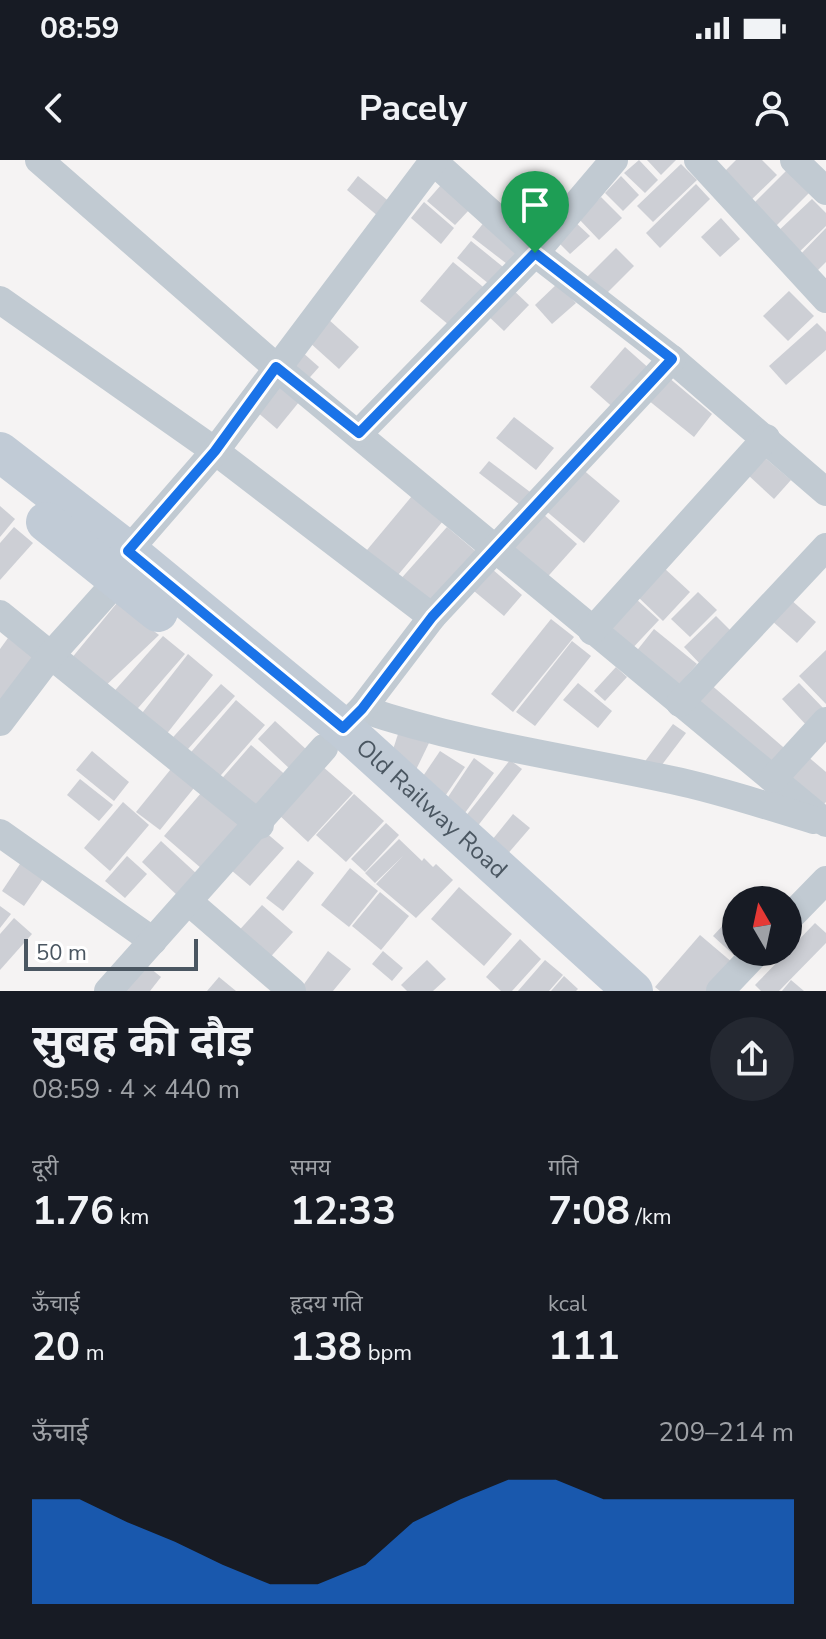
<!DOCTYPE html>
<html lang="hi">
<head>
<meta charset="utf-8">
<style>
  :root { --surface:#171b24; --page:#242831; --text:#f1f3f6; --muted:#9ea1a6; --accent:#1a73e8 }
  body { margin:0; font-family:"Nunito Sans","Noto Sans Devanagari",sans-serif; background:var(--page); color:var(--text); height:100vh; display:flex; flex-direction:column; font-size:30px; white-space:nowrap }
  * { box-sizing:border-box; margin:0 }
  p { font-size:26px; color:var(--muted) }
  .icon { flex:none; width:44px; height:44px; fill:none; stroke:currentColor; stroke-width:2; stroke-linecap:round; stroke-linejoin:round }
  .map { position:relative; height:831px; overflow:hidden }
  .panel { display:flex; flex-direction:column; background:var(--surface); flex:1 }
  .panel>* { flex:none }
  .needle { width:52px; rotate:351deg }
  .fabs { position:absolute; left:722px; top:726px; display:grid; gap:16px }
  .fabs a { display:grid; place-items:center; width:80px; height:80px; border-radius:50%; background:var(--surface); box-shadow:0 4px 12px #0003; font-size:40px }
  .scale { position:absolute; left:24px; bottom:20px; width:174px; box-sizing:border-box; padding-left:8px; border:4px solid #4a5661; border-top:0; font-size:22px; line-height:28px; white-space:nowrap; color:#4a5661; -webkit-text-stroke:6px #fff; paint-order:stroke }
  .pin { position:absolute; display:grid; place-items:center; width:68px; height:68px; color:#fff; margin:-82px -34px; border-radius:50% 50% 50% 0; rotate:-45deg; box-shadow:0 0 8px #0007 }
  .pin .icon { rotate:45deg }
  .round { display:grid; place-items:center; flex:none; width:84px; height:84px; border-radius:42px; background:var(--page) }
  .head { display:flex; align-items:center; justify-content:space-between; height:136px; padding:0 32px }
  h1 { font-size:44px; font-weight:700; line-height:60px }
  .figures { display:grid; grid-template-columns:repeat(3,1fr); gap:12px; height:136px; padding:8px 32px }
  .figures div { display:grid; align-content:center }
  .figures b { font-size:40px; font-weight:700 }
  .figures small { font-size:22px; font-weight:400 }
  .figures p { font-size:22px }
  .chart { height:224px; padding:16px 32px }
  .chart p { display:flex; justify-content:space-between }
  .chart svg { width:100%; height:144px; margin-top:8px; fill:var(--accent); opacity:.7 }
  .status { display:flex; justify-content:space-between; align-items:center; height:56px; padding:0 40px; background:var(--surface); direction:ltr }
  .status svg { height:22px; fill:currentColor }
  header { display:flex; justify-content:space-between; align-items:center; height:104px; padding:0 32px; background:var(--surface); font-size:36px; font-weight:700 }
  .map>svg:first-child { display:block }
  .building { fill:#cdcfd5 }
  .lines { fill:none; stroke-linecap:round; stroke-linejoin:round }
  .minor { stroke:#c1cad2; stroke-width:28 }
  .secondary { stroke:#c1cbd6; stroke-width:40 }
  .route-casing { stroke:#fff; stroke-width:16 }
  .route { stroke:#1a73e8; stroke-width:10 }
  .labels { text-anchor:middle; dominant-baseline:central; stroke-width:6; stroke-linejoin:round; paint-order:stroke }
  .street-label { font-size:24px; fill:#4a5661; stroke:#fff }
</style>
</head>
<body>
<div class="status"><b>08:59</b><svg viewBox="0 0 49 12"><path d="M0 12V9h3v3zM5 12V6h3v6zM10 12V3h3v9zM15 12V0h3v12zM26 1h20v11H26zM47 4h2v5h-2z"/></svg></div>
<header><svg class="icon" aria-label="back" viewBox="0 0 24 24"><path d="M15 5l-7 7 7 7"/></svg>Pacely<svg class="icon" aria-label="person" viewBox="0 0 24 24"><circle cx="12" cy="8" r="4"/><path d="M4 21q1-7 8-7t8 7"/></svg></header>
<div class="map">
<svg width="826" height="831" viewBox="0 0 826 831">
  <rect width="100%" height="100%" fill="#f5f3f3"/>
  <!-- building -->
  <g class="building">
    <path d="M639,0L658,20L645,33L624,13Z"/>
    <path d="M647,0H676L661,15Z"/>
    <path d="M736,0H762L777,15L745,46L718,18Z"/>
    <path d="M681,4L697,20L653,62L637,46Z"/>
    <path d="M788,9L810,32L770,72L747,50Z"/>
    <path d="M358,16L397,48L385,62L347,30Z"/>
    <path d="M621,16L639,35L623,51L605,33Z"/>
    <path d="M696,24L710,39L660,88L646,73Z"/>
    <path d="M441,25L469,50L455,65L427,41Z"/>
    <path d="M601,37L622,58L599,80L578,58Z"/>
    <path d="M812,39L826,53V66L794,97L773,76Z"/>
    <path d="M424,42L454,68L441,84L411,58Z"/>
    <path d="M539,49L553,60L530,86L517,75Z"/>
    <path d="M721,58L740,79L720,97L701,77Z"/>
    <path d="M486,60L524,89L511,107L472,77Z"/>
    <path d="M574,61L590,76L570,94L555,79Z"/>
    <path d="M826,68V102L813,115L796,99Z"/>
    <path d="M471,81L508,111L494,128L457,98Z"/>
    <path d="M616,88L634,106L603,137L585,119Z"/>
    <path d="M453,102L488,131L455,170L420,141Z"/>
    <path d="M558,123L576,143L552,164L535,145Z"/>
    <path d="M510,127L529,145L504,171L485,153Z"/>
    <path d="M789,131L814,156L788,181L763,156Z"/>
    <path d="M328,159L359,187L339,209L308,181Z"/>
    <path d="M817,163L826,172V190L786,225L769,206Z"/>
    <path d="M625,187L652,211L617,251L590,227Z"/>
    <path d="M302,192L319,207L303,225L286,211Z"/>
    <path d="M668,217L712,254L694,277L648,240Z"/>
    <path d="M279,224L299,242L277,269L256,251Z"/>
    <path d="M514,257L554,288L536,310L496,278Z"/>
    <path d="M764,297L791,320L774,339L748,315Z"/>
    <path d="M489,301L538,338L528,351L479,313Z"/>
    <path d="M581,308L620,341L584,383L545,350Z"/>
    <path d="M412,336L443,361L393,421L362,396Z"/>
    <path d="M0,346L15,359L0,377Z"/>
    <path d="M542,353L577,384L542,423L504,394Z"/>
    <path d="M14,367L33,383L0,420V383Z"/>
    <path d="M447,367L480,395L431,451L398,422Z"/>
    <path d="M664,408L690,432L663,461L637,436Z"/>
    <path d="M492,409L522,435L504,456L474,431Z"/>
    <path d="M698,432L717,450L690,477L671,459Z"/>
    <path d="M635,438L659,460L627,494L603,474Z"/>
    <path d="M790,439L816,462L797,483L771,460Z"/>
    <path d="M117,443L159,475L100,531L66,505Z"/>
    <path d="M716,456L735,475L703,507L684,487Z"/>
    <path d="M551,459L574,477L513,552L491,534Z"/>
    <path d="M654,469L697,504L673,532L631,498Z"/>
    <path d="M163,476L185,494L132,555L110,536Z"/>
    <path d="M8,478L37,500L0,546V489Z"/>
    <path d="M572,481L591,496L535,566L516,552Z"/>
    <path d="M826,490V544L799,516Z"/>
    <path d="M188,494L213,515L165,576L139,557Z"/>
    <path d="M616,507L627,517L605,541L594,531Z"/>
    <path d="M578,523L612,551L598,568L563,540Z"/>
    <path d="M709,523L790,593L772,614L690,545Z"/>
    <path d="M799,523L826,551L808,567L782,539Z"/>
    <path d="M221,524L235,536L180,598L166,585Z"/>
    <path d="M236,540L265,565L214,623L186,598Z"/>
    <path d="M275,561L308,591L291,610L258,579Z"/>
    <path d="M673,564L686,573L655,614L643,604Z"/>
    <path d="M398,574L429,583L412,618L389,602Z"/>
    <path d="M251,585L289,618L255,656L218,623Z"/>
    <path d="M92,591L129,622L114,641L76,610Z"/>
    <path d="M440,591L465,607L441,642L417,625Z"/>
    <path d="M806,595L826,612V642L815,653L781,622Z"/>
    <path d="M474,598L494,613L462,657L444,643Z"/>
    <path d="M510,600L522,609L473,672L461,662Z"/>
    <path d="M175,604L198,623L160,670L136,652Z"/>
    <path d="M322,606L353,633L308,682L278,654Z"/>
    <path d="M80,619L113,645L99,661L67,635Z"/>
    <path d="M208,625L254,663L209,715L164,676Z"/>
    <path d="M354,634L384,661L346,702L316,675Z"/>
    <path d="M123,642L149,665L110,711L84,688Z"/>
    <path d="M513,654L530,668L504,698L488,685Z"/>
    <path d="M386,663L399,675L365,712L351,699Z"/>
    <path d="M264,671L284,688L250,726L231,710Z"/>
    <path d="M399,679L422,701L424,698L433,707L436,704L453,720L416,758L376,724L403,696L375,723L365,713Z"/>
    <path d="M161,681L198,715L178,736L142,702Z"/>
    <path d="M127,696L147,714L125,738L105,721Z"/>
    <path d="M298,700L314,713L283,751L266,738Z"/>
    <path d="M22,701L45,716L24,746L2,731Z"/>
    <path d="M350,708L378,731L349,767L321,745Z"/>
    <path d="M459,727L512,774L484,806L431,759Z"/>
    <path d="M380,732L409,756L381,790L352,766Z"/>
    <path d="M262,745L293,772L265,803L234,776Z"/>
    <path d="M0,746L11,754L0,768Z"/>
    <path d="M736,751V792H741L736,797L713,776Z"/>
    <path d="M14,758L32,774L0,810V774Z"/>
    <path d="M815,763L826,773V783L779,831H761L755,825Z"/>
    <path d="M700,775L733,803L709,831H660L655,827Z"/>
    <path d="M520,779L541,799L512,831H501L486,817Z"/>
    <path d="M328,791L351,809L333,831H299Z"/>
    <path d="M383,791L403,808L392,821L372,804Z"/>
    <path d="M427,800L446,819L433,831H407L401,825Z"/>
    <path d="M545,800L563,815L549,831H518Z"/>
    <path d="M145,804L161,817L150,831H124Z"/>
    <path d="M564,816L578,829L576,831H551Z"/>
    <path d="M219,817L236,831H207Z"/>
    <path d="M791,820L804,831H782Z"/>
  </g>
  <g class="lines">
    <!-- minor -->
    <g class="minor">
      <path d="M39,0L276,207L826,663"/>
      <path d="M432,0L535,93L672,199L826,332"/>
      <path d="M698,0L826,139"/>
      <path d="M794,0L826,31"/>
      <path d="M0,140L215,291L432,457"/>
      <path d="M359,273L535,93L614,0"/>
      <path d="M128,391L215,291L434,0"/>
      <path d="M0,454L260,665"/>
      <path d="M592,471L766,278"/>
      <path d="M680,543L826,387"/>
      <path d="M362,549C465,584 566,597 672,620C720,630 767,646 814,660"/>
      <path d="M0,562L50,496L118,420"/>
      <path d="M343,568L362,549L432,457L672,199"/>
      <path d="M773,619L826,561"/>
      <path d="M0,673L153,781"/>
      <path d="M189,742L292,831"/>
      <path d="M788,759L826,720"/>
      <path d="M108,831L324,588"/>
      <path d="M720,831L757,792"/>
    </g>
    <!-- secondary -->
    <g class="secondary">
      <path id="s1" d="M0,292L128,391L343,568L633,831"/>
      <path d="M46,362L158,452"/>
    </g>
  </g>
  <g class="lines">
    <defs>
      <path id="route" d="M535,93L672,199L432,457L362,549L343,568L128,391L215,291L276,207L359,273Z"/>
    </defs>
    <!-- route casing -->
    <use href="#route" class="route-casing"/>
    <!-- route -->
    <use href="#route" class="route"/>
  </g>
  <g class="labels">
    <!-- street labels -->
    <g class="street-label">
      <text stroke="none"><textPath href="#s1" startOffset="560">Old Railway Road</textPath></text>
    </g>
  </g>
</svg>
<div class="fabs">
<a><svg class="needle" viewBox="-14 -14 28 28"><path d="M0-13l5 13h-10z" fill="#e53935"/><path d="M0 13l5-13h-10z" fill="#9ea1a6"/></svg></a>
</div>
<div class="scale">50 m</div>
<div class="pin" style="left:535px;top:93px;background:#1e9e55"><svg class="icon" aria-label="arrive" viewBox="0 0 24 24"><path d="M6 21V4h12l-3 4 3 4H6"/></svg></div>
</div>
<section class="panel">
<div class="head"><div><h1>सुबह की दौड़</h1><p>08:59 · 4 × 440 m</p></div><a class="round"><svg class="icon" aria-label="share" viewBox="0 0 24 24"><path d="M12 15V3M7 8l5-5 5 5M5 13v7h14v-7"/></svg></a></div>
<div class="figures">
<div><p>दूरी</p><b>1.76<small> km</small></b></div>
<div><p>समय</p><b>12:33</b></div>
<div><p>गति</p><b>7:08<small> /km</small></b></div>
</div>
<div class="figures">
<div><p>ऊँचाई</p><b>20<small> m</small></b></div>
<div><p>हृदय गति</p><b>138<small> bpm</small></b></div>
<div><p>kcal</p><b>111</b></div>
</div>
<div class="chart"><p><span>ऊँचाई</span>209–214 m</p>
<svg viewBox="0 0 160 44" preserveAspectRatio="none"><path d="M0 44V12L10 12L20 19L30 25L40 32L50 38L60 38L70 32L80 19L90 12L100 6L110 6L120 12L130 12L140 12L150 12L160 12V44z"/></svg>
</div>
</section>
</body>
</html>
